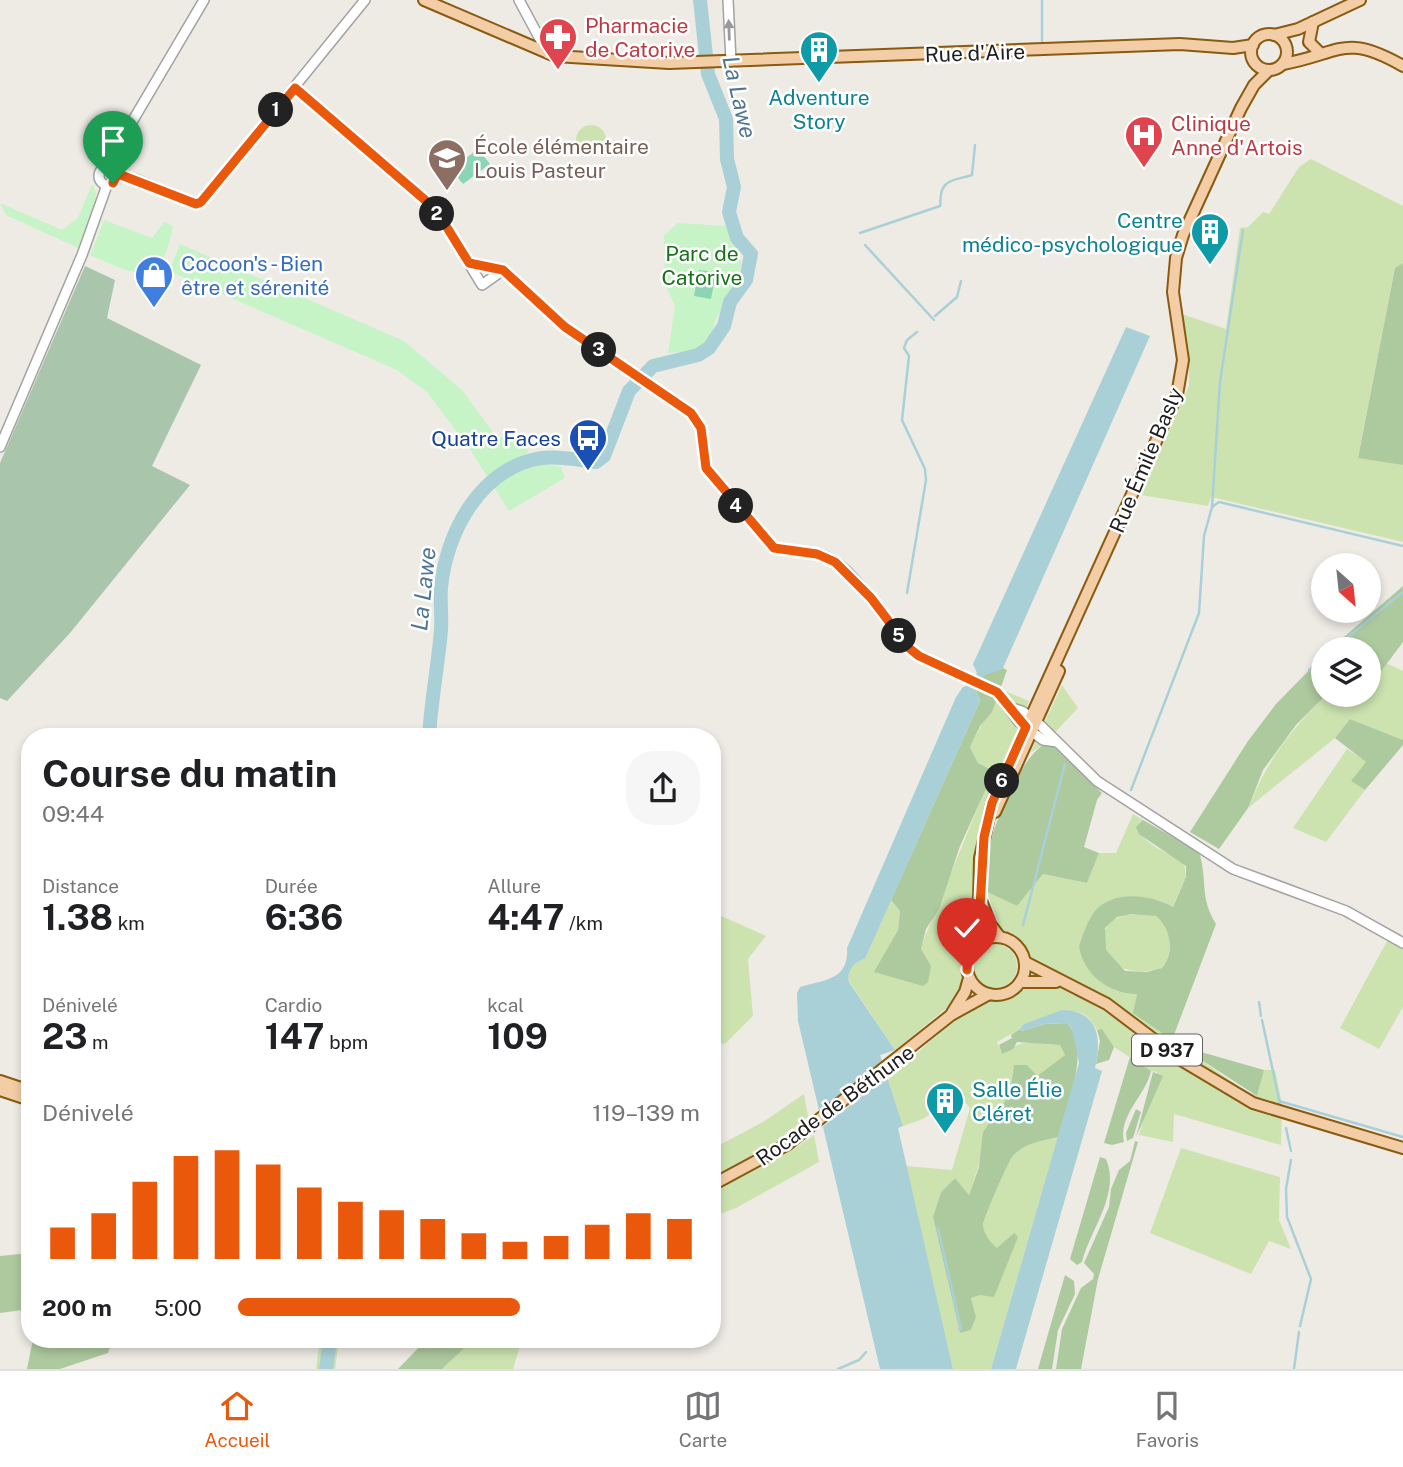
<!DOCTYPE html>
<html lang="fr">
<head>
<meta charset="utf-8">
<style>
  :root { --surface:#fff; --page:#f6f6f6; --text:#202124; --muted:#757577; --line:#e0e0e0; --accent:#ea580c }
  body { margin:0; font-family:"Public Sans",sans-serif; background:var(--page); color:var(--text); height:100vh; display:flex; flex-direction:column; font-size:26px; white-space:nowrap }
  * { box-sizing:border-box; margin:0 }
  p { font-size:23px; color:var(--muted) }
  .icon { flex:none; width:38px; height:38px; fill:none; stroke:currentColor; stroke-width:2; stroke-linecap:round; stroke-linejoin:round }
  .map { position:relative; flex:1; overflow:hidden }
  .side { position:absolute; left:21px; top:728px; width:700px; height:620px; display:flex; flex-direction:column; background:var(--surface); border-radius:28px; box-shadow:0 4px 10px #0003 }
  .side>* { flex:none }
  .needle { width:46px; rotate:153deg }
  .controls { position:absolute; left:1311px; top:553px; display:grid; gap:14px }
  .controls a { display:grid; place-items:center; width:70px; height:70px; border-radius:50%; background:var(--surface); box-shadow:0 4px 10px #0003; font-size:35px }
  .pin { position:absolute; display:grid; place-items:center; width:60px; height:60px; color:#fff; margin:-72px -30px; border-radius:50% 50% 50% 0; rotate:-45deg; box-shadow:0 0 7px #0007 }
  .pin .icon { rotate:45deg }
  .km { position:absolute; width:35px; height:35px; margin:-18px; border-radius:50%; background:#222; color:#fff; font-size:19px; line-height:35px; text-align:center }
  .round { display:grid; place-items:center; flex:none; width:74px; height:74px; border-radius:28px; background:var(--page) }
  .summary { display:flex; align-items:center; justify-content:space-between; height:119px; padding:0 21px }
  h1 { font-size:38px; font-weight:700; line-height:52px }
  .stats { display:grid; grid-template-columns:repeat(3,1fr); gap:10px; height:119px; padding:7px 21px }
  .stats div { display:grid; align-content:center }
  .stats b { font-size:35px; font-weight:700 }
  .stats small { font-size:19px; font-weight:400 }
  .stats p { font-size:19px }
  .chart { height:196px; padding:14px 21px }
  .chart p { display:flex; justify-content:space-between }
  .chart svg { width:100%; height:126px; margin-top:7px; stroke:var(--accent); stroke-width:6 }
  ul { padding:0 21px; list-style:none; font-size:23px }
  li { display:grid; grid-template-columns:112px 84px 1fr; align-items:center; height:52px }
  li i { height:18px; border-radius:9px; background:var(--accent) }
  .tabs { display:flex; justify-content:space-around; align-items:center; height:98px; border-top:2px solid var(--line); background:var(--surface); font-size:19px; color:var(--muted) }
  .tabs a { display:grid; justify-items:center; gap:4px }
  .tabs .on { color:var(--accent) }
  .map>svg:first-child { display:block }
  .grass { fill:#cce3b0 }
  .forest { fill:#adc99e; fill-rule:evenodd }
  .cemetery { fill:#a9c5ab }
  .park { fill:#c6f4c7 }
  .pitch { fill:#8bd5b4 }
  .water { fill:#aad0d7 }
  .pier { fill:#eeebe5 }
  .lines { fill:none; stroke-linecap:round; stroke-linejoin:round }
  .stream { stroke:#aad0d7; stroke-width:2.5 }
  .river { stroke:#aad0d7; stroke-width:14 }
  .minor-casing { stroke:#a2a2a2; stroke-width:12 }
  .major-casing { stroke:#895a0f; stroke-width:14 }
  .minor { stroke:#fff; stroke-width:9 }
  .major { stroke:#f3cda6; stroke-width:10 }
  .oneway { fill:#9a9a9a }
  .route-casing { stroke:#fff; stroke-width:14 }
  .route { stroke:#ea580c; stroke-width:9 }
  .labels { text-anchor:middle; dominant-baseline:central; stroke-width:5; stroke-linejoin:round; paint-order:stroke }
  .shield { fill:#fff; stroke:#626262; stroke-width:2 }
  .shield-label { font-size:19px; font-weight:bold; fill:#1e1e1e }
  .health-label { font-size:21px; fill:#be3a42; stroke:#fff; text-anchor:start }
  .street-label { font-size:21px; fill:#1e1e1e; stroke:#fff }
  .culture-label { font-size:21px; fill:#0d838f; stroke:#fff }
  .education-label { font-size:21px; fill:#785e54; stroke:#fff; text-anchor:start }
  .park-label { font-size:21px; fill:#167219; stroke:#fff }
  .shop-label { font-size:21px; fill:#366cbe; stroke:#fff; text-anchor:start }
  .transit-label { font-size:21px; fill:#164399; stroke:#fff; text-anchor:end }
  .water-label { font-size:23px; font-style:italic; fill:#4d7695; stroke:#fff }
</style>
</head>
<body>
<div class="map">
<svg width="1403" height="1369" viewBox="0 0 1403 1369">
  <rect width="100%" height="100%" fill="#eeebe5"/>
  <!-- grass -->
  <g class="grass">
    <circle cx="591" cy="140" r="15"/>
    <path d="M1311,159L1403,206V263L1395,268L1358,457L1403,465V542L1211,497L1208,506L1141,495L1189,386V350L1182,314L1226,329L1240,228L1248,227L1263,212L1269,214L1299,167Z"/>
    <path d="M1386,663L1403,671V740L1350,719L1335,738L1248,808C1267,761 1290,731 1326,695H1368L1369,667L1379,673Z"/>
    <path d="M1062,685L1078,708L1043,745L1030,753Z"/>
    <path d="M998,688L1029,701L981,827L975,853L974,931L962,961L963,985L954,1002L895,1050L849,981C846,971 855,961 865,959L891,900L900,911L898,930L875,972L931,966L920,949L993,770L978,763L970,747C980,725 992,711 998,688Z"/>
    <path d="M1347,749L1367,762L1351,781L1365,790L1326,842L1293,828Z"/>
    <path d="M1133,814L1143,820L1137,827C1144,845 1168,853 1184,862L1186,877L1172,908L1146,897L1120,899L1088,923L1079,946C1089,974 1106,995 1137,994L1134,1013L1238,1086L1257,1096L1264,1070H1275L1282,1104L1281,1145L1174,1114L1173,1142L1139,1135L1157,1072L1151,1071L1114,1047L1102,1029L1097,1030C1093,1024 1090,1017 1083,1014C1063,1002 1015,1032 997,1042L1002,1054C1025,1036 1034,1045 1060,1045L1065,1055L1037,1076L1014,1065L1010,1094L995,1115L969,1195L955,1178L941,1192L933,1217L960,1333L971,1330L976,1317L971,1298L980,1295L1014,1233L997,1249C990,1242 984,1236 983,1226C983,1221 1008,1161 1013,1156C1024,1143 1042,1141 1058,1137L991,1369H953L906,1166L952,1170L970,1108L959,1095L923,1119L903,1126L888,1080C914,1057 940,1030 968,1011C988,998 1009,1003 1028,986L1030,954L1012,933L1001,930L987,892L1017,906L1043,874L1087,883L1099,853H1116Z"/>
    <path d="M712,912L766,936L748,959L753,1016L725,1044L712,1041Z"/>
    <path d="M1124,915C1133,914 1149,913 1157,917C1173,926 1173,956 1162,968C1133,977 1103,969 1103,933L1111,921Z"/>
    <path d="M1393,930L1403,937V1007L1379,1049L1340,1028Z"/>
    <circle cx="995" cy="966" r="22"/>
    <path d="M804,1094L808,1117L784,1135L793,1150L814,1135L819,1162L736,1208L712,1217V1149L763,1122Z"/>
    <path d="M1181,1148L1280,1177L1279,1220L1291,1249L1269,1241L1251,1274L1150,1233Z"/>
    <path d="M320,1339H339L335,1369H316Z"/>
    <path d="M474,1339H522L513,1369H442Z"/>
  </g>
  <!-- forest -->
  <g class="forest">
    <path d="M1403,263V465L1358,458L1395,268Z"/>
    <path d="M1403,586V642L1379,674L1369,667L1368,649H1330Z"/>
    <path d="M1323,656V695H1326L1296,725L1263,770L1248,808L1219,849L1190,832L1248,741L1276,704Z"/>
    <path d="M1003,668L1007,670L992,712L980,726L970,747L978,763L994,771L960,846L939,909L926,929L921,949L931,966L928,982L923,986L874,972L898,930L900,911L891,900L980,701L976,690L983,675Z"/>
    <path d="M1350,719L1403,740V745L1365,790L1351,781L1366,762L1335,738Z"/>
    <path d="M1043,745L1053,746L1102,793L1097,800L1084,847L1099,853L1087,883L1043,874L1017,906L987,892C987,879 986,866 988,853C993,824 1019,761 1043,745Z"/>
    <path d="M1143,820L1199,852C1208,880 1199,897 1216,924L1172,1040L1133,1013L1137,994C1110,995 1083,974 1079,946C1083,935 1087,921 1095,911C1114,889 1152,895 1173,907L1186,877V866L1139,834L1136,827ZM1131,914L1156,916C1171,928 1175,953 1162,968L1147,972L1125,971L1106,950L1105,928L1117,917Z"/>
    <path d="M1067,1023C1092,1049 1066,1107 1058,1137C1042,1141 1024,1143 1013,1156C1008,1161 983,1221 983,1225C984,1235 990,1242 997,1248L1014,1233L1018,1237L994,1297L980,1295L971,1298L976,1317L971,1330L960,1333L933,1217L941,1192L955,1178L969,1195L979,1167L983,1132L1010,1094L1014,1065H1027L1037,1076L1065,1055L1060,1045L1017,1042L1013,1049L1002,1054L999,1045L1012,1038L1011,1035L1020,1029L1022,1031L1045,1024Z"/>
    <path d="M1102,1029L1114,1047L1109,1060L1096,1064L1100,1041L1097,1030Z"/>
    <path d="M1180,1046L1264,1070L1257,1096Z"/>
    <path d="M1130,1057L1151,1071C1146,1095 1118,1115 1124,1142L1112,1145L1104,1143Z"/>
    <path d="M1153,1072L1163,1076L1136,1137Z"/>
    <path d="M1136,1109L1141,1112L1133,1138L1127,1141L1126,1133Z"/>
    <path d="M1135,1141L1138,1142L1098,1279L1081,1369H1056L1062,1329L1081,1288L1093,1279L1094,1274L1084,1263L1109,1207L1111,1189L1119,1170L1130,1161Z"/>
    <path d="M1100,1157L1106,1159C1121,1193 1090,1230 1082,1262L1077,1265L1070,1259Z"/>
    <path d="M30,1253V1309L0,1313V1256Z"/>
    <path d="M1065,1275L1074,1281L1075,1294L1058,1330L1052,1369H1038Z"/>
    <path d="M33,1339H113L108,1353L60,1369H27Z"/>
    <path d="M427,1339H474L442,1369H398Z"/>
  </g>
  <!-- cemetery -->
  <path class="cemetery" d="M85,266L115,280L107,318L201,365L152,466L190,485L70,633L7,701L0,698V463Z"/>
  <!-- park -->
  <g class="park">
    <path d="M92,184C105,202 84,230 78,248L6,215L0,203L62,230L78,218Z"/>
    <path d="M104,220L152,238L164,222L173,226C161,290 138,276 90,255Z"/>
    <path d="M678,223L727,226L742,263L732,292L716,319L708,344L700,350L668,353L675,306L665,284L664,235Z"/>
    <path d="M180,244L404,341L462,390L498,439L512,430L529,452L515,459L522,471L544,464L561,467L565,478L509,511L471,451L427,392L397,370L169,271Z"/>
  </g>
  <!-- pitch -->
  <g class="pitch">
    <path d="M478,149L490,164L463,184L451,169Z"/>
    <path d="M699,270L716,272L711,299L694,296Z"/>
  </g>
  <!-- water -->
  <g class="water">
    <path d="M1126,327L1150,336L1003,668L983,676L976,690L980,701L865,959C855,961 846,971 849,982L895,1050L880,1055L903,1126L898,1128L953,1369H880L798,1021L797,993L800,987C825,980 849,980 847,948L956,697L963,687L971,684L977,673L973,664Z"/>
    <path d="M1062,1010C1099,1010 1102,1040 1095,1068L1102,1071L1016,1369H991L1079,1063L1072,1029L1067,1023L1045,1024L1022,1031L1020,1029L1024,1024Z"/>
  </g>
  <!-- pier -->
  <path class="pier" d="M886,1061L890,1074L820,1129L817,1116Z"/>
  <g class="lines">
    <!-- stream -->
    <g class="stream">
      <path d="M1042,41V0"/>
      <path d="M860,233L940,206C941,203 940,199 941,195C942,178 962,179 972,175L975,145"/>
      <path d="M865,245L934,320"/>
      <path d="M935,316L957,297L961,281"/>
      <path d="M1212,507L1219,502L1403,546"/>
      <path d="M907,593L926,480L925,469L902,420L909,356L904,348L907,340L917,332"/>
      <path d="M1333,649L1403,592"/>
      <path d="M1309,670L1323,658"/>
      <path d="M1131,790L1199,613L1204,536L1212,507L1220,382L1243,230"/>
      <path d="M1023,925L1065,764"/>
      <path d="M1259,1002L1261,1016"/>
      <path d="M1262,1020L1280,1104"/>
      <path d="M1279,1101L1403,1137"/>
      <path d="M1286,1128L1291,1151"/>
      <path d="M1291,1160L1286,1189L1287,1217L1311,1279L1300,1326"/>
      <path d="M938,1228L961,1329H959"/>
      <path d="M838,1369L859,1360L866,1352"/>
      <path d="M1294,1369L1299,1332"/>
    </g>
    <!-- river -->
    <g class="river">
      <path d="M429,737C431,701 438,666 441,630C442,616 440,602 441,588C446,532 481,467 542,458C559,456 579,460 596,462L604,456L629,391L653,366L698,355L709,348L724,326L730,302L746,280L751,254L737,238L729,212L734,187L727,159L726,119L708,74L700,0"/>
      <path d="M326,1369L330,1339"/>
    </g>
    <defs>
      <g id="minor">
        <path d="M519,0L548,54"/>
        <path d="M728,0L731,61"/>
        <path d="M295,88L425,200L443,221L482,285L503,270"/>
        <path d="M106,166L204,0"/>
        <circle cx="108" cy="176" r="9"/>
        <path d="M117,175L135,179L196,204L201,202L365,0"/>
        <path d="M469,263L503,270"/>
        <path d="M503,270L565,327L691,413L701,428L706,468L774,548C791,552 812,550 827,557C859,571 890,633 919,656L997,692L1019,722L1043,740L1057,742"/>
        <path d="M0,447L82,255L107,185"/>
        <path d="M1008,707L1022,711L1034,719L1097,781L1233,869L1346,911L1403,943"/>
      </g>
      <g id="major">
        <path d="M424,0L555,56L669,63L1180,44L1233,48L1253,45"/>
        <path d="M1313,22L1309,42L1320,53"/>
        <circle cx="1269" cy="52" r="18"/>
        <path d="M1274,35L1298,29L1360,0"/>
        <path d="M1283,64C1340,54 1344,32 1403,66"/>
        <path d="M995,812L1059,671"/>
        <path d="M982,903L990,924L999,936"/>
        <circle cx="996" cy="966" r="29"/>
        <path d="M978,942L980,858L992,803L1177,395L1183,360L1173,292L1176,258L1183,235L1241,108L1254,85L1269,70"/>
        <path d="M1025,962L1107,1004L1181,1060L1253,1103L1403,1148"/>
        <path d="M1020,982H1056"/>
        <path d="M952,1013L965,992L969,978"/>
        <path d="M0,1081L30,1091"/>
        <path d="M0,1090L30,1100"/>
        <path d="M712,1185L788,1144L951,1015L989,994"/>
      </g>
    </defs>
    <!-- minor casing -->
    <use href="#minor" class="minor-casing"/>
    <!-- major casing -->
    <use href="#major" class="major-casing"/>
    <!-- minor -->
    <use href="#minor" class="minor"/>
    <!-- major -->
    <use href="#major" class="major"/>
  </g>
  <!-- one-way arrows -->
  <defs><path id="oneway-solid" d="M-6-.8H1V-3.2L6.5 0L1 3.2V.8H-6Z" transform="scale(1.75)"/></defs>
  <use class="oneway" href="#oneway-solid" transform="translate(729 30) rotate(-92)"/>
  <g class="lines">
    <defs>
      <path id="route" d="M113,183L117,175H121L196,204L201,202L295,88L425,200L443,221L469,263L503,270L565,327L691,413L701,428L706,468L774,548L817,554L835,562L871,598L909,648L919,656L997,692L1026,727L992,803L984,837L978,942L968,955L967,970"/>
    </defs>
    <!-- route casing -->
    <use href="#route" class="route-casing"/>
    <!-- route -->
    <use href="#route" class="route"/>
  </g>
  <!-- icons -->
  <defs>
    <symbol id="pharmacy-pin" viewBox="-11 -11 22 30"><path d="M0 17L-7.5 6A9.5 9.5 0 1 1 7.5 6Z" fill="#e0444e" stroke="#fff"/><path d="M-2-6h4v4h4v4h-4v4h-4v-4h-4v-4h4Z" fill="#fff"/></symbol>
    <symbol id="building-pin" viewBox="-11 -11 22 30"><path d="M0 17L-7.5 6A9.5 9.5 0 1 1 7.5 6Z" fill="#0f9aa8" stroke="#fff"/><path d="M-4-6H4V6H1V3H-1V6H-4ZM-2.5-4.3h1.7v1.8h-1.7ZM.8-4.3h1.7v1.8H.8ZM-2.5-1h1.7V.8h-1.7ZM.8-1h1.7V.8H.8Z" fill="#fff"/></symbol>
    <symbol id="hospital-pin" viewBox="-11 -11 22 30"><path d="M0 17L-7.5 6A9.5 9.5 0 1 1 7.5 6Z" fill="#e0444e" stroke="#fff"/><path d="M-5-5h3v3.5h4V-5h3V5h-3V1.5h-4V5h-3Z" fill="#fff"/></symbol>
    <symbol id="school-pin" viewBox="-11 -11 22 30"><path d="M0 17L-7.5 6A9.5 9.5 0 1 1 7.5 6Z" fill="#8d6e63" stroke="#fff"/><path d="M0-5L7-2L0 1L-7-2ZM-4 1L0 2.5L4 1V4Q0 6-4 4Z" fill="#fff"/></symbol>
    <symbol id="shop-pin" viewBox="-11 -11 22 30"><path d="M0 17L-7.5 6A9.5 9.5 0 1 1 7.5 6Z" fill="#3f7fe0" stroke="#fff"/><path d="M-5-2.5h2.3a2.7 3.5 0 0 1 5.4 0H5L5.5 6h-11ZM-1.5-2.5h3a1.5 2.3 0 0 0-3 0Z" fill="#fff"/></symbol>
    <symbol id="bus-pin" viewBox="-11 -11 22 30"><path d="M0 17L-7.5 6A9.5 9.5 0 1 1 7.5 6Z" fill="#1a4fb4" stroke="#fff"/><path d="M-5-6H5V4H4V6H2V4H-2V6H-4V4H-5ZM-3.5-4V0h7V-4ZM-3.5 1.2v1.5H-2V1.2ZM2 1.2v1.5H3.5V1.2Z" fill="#fff"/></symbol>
  </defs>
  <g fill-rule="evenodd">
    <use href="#pharmacy-pin" x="536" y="15" width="44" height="60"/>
    <use href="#building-pin" x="797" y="28" width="44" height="60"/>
    <use href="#hospital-pin" x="1122" y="113" width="44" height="60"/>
    <use href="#school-pin" x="425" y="136" width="44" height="60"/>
    <use href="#building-pin" x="1188" y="210" width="44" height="60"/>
    <use href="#shop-pin" x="132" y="253" width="44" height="60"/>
    <use href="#bus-pin" x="566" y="416" width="44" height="60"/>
    <use href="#building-pin" x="923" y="1079" width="44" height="60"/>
  </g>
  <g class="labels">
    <!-- shield labels -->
    <rect class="shield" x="1132" y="1034.5" width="70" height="31" rx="5"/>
    <g class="shield-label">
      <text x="1167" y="1050">D 937</text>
    </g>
    <!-- health labels -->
    <g class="health-label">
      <text x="585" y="25">Pharmacie<tspan x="585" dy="24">de Catorive</tspan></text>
      <text x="1171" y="123">Clinique<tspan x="1171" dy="24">Anne d'Artois</tspan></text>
    </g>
    <!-- street labels -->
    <g class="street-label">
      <text transform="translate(975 53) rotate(-2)">Rue d'Aire</text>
      <text transform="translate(1146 460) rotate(-67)">Rue Émile Basly</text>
      <text transform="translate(835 1105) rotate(-36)">Rocade de Béthune</text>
    </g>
    <!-- culture labels -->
    <g class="culture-label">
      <text x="819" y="97">Adventure<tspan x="819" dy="24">Story</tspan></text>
      <text x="1183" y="220" text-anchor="end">Centre<tspan x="1183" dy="24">médico-psychologique</tspan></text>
      <text x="972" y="1089" text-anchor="start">Salle Élie<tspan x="972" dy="24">Cléret</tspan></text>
    </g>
    <!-- education labels -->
    <g class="education-label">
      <text x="474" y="146">École élémentaire<tspan x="474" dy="24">Louis Pasteur</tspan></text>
    </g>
    <!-- park labels -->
    <g class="park-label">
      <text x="702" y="253">Parc de<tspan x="702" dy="24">Catorive</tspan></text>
    </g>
    <!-- shop labels -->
    <g class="shop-label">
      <text x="181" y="263">Cocoon's - Bien<tspan x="181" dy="24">être et sérenité</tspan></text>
    </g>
    <!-- transit labels -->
    <g class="transit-label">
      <text x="561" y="438">Quatre Faces</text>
    </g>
    <!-- water labels -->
    <g class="water-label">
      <text transform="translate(740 97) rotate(77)">La Lawe</text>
      <text transform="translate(423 589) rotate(-84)">La Lawe</text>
    </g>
  </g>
</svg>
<div class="controls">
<a><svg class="needle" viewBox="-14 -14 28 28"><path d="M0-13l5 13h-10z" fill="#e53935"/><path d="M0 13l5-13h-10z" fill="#757577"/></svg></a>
<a><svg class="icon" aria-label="layers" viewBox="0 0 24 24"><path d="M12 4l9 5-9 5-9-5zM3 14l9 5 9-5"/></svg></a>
</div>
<div class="pin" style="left:113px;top:183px;background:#1e9e55"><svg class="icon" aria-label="arrive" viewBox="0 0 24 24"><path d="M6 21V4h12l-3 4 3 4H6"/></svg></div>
<div class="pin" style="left:967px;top:970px;background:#d93025"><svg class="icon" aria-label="check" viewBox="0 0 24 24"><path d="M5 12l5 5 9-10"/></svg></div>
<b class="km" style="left:276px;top:110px">1</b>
<b class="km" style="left:437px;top:214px">2</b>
<b class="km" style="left:599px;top:350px">3</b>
<b class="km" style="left:736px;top:506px">4</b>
<b class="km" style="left:899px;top:636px">5</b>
<b class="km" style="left:1002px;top:781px">6</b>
<section class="side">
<div class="summary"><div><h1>Course du matin</h1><p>09:44</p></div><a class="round"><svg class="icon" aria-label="share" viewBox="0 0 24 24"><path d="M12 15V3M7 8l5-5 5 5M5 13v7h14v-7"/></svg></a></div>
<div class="stats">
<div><p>Distance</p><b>1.38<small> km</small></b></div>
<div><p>Durée</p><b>6:36</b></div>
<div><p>Allure</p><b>4:47<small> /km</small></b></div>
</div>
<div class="stats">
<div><p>Dénivelé</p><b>23<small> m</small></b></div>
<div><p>Cardio</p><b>147<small> bpm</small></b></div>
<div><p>kcal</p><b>109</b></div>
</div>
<div class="chart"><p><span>Dénivelé</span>119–139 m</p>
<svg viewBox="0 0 160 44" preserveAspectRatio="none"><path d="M5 44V33M15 44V28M25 44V17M35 44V8M45 44V6M55 44V11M65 44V19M75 44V24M85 44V27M95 44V30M105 44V35M115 44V38M125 44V36M135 44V32M145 44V28M155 44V30"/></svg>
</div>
<ul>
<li><b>200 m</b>5:00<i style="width:61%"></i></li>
</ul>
</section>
</div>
<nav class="tabs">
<a class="on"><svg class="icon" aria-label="home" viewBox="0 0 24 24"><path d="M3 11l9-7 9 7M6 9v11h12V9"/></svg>Accueil</a>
<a><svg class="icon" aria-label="map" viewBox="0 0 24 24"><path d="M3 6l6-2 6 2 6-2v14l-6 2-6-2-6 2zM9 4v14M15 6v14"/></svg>Carte</a>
<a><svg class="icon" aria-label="saved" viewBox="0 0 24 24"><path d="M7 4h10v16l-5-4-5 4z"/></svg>Favoris</a>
</nav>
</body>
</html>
